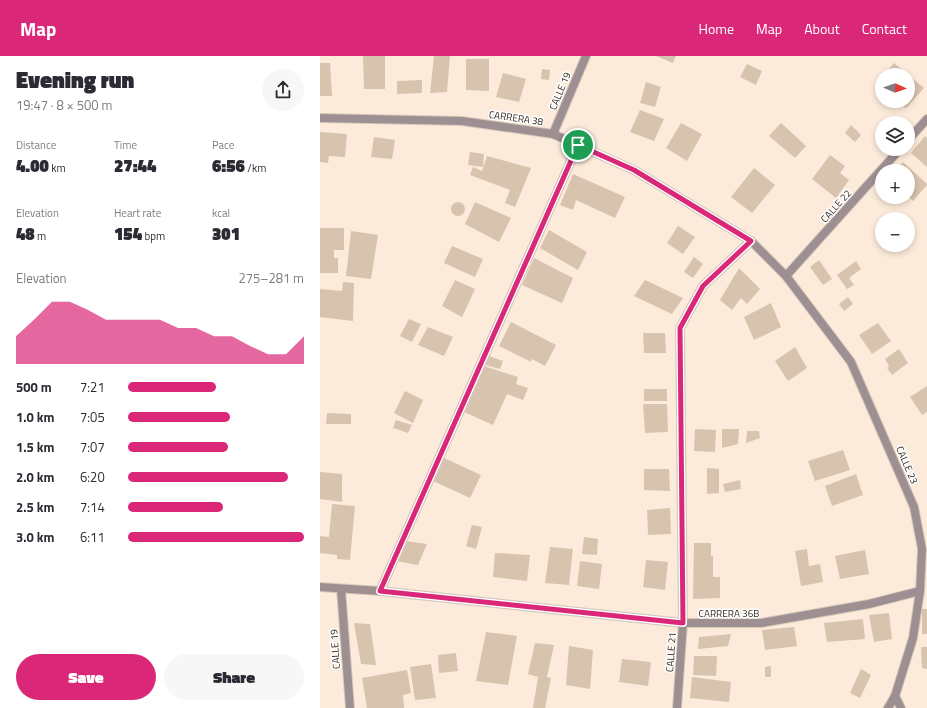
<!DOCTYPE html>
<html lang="en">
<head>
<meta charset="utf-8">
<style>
  :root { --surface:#fff; --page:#f7f7f7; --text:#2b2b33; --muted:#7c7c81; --accent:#db2777 }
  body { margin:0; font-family:"Titillium Web",sans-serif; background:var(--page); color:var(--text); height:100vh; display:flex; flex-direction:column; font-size:15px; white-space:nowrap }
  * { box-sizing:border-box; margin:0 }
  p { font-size:13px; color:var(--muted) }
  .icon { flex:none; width:22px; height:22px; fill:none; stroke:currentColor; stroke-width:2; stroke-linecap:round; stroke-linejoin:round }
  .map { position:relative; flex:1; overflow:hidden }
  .sheet { display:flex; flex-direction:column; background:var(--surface); width:320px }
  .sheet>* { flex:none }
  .needle { width:26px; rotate:92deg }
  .tools { position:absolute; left:555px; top:12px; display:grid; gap:8px }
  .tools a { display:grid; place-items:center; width:40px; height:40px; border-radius:50%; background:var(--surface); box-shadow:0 2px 6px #0003; font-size:20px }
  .pin { position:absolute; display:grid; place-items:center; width:34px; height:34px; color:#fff; margin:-17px; border:2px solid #fff; border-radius:50%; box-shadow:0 1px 4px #0007 }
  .round { display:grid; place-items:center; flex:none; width:42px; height:42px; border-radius:21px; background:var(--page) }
  .overview { display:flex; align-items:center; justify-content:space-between; height:68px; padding:0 16px }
  h1 { font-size:22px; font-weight:800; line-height:30px }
  .metrics { display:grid; grid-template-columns:repeat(3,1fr); gap:6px; height:68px; padding:4px 16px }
  .metrics div { display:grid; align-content:center }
  .metrics b { font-size:17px; font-weight:800 }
  .metrics small { font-size:11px; font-weight:400 }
  .metrics p { font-size:11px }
  .chart { height:112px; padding:8px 16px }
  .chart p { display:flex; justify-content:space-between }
  .chart svg { width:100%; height:72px; margin-top:4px; fill:var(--accent); opacity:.7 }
  .button { display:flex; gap:8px; margin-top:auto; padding:8px 16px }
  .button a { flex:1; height:46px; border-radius:24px; background:var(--accent); color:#fff; font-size:16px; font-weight:800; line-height:46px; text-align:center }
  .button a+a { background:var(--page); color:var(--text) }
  ul { padding:0 16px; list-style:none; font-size:13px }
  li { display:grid; grid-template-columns:64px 48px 1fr; align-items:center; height:30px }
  li i { height:10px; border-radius:5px; background:var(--accent) }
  header { display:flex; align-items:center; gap:24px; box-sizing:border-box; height:56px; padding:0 20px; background:var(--accent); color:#fff }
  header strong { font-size:19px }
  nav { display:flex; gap:22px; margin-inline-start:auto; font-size:14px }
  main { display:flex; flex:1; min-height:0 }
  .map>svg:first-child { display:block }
  .building { fill:#d8c3ae }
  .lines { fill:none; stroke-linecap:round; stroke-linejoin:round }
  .street-casing { stroke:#d8c9b9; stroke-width:10 }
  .street { stroke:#9e9092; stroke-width:8 }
  .route-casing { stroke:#fff; stroke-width:8 }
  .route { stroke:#db2777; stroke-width:5 }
  .labels { text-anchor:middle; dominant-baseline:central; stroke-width:3; stroke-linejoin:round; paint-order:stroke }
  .street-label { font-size:10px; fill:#342c23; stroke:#fff }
</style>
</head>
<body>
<header>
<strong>Map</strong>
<nav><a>Home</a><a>Map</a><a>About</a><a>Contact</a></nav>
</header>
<main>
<section class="sheet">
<div class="overview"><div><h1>Evening run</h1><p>19:47 · 8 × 500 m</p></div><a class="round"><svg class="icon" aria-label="share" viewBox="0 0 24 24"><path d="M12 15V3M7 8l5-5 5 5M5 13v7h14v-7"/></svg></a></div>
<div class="metrics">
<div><p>Distance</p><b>4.00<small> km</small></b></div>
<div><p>Time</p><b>27:44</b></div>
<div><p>Pace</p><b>6:56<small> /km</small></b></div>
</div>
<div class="metrics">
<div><p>Elevation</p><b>48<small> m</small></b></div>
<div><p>Heart rate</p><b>154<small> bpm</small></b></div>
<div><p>kcal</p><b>301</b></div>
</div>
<div class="chart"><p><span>Elevation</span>275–281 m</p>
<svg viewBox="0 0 160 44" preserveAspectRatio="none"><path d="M0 44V27L10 17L20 6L30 6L40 11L50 17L60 17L70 17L80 17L90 22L100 22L110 27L120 27L130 33L140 38L150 38L160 27V44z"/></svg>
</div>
<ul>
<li><b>500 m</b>7:21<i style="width:50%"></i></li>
<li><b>1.0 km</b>7:05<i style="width:58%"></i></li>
<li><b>1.5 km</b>7:07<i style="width:57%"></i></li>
<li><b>2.0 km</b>6:20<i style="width:91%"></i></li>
<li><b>2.5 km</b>7:14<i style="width:54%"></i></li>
<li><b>3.0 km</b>6:11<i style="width:100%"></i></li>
</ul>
<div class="button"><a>Save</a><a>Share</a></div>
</section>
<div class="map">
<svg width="607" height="652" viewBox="0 0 607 652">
  <rect width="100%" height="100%" fill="#fcebda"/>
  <!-- building -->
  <g class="building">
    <path d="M43,0H65V33H44Z"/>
    <path d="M114,0H130L127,36L110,37Z"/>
    <path d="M336,0H356L353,7Z"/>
    <path d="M146,3H169V35L146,34Z"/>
    <path d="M0,7H10L12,40H0Z"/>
    <path d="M574,7L604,32L586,52L577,45H588V19H564Z"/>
    <path d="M427,8L442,15L436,29L420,21Z"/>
    <path d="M222,13L230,14L229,24L221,23Z"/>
    <path d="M183,17L206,23L199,46L176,41Z"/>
    <path d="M102,24V37L77,38V25Z"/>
    <path d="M326,26L341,31L335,51L320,47Z"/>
    <path d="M320,54L344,63L334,85L310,76Z"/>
    <path d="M361,67L382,78L367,105L346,92Z"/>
    <path d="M461,67L486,90L475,102L449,80Z"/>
    <path d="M531,69L541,79L535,86L525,77Z"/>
    <path d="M0,76L27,78L25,101L9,100L8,107L0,106Z"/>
    <path d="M605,80L607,82V111L591,97Z"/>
    <path d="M54,81L75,84L72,103L51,101Z"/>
    <path d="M150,96L164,98L163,111L148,109Z"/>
    <path d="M510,99L525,110L520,117L529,124L516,142L492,123Z"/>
    <path d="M167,100L211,112L195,151L185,147L190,134L150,119L153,111L162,115Z"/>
    <path d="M583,106L607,128V129L593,145L588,140V115H575Z"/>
    <path d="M434,112L455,129L432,157L411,141Z"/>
    <path d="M253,118L305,141L295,162L256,144L253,154L240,149Z"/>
    <path d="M155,146L191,162L179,186L145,168Z"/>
    <circle cx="138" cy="153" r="7"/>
    <path d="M358,170L375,181L363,198L347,187Z"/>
    <path d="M0,172H24V194H14V202H18V217H0Z"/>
    <path d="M229,174L267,196L258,214L220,192Z"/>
    <path d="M31,175L58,179L51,223L26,220Z"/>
    <path d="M132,190L163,203L155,221L124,207Z"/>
    <path d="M374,201L383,208L373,222L364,216Z"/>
    <path d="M214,202L253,222L242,247L202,229Z"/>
    <path d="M499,204L512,223L503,229L490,211Z"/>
    <path d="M536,205L541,213L529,222L534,229L527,233L517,219Z"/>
    <path d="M419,212L440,233L427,248L421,242L412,254L400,244Z"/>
    <path d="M135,224L155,233L142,261L122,250Z"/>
    <path d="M325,224L363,242L352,258L314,240Z"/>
    <path d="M23,226L34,227L33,265L0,261V233L22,235Z"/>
    <path d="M528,241L533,248L524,255L519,248Z"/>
    <path d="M451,247L461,271L434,284L424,261Z"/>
    <path d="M89,263L101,268L92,286L80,280Z"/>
    <path d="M191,266L236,289L225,310L212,303L211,306L179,290Z"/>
    <path d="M558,267L571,285L552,298L539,279Z"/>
    <path d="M108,271L133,281L124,300L98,289Z"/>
    <path d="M323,277H345L346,297H324Z"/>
    <path d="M475,291L487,312L468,325L455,305Z"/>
    <path d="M579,293L588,307L572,319L567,312L569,310L565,303Z"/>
    <path d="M169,300L183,305L180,313L165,309Z"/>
    <path d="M164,310L198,321L196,328L208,332L203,344L187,338L173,369L144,356Z"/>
    <path d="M607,330V356L602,359L590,341Z"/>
    <rect x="324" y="333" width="23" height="12"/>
    <path d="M85,335L103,344L93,367L74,357Z"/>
    <path d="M323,348H347L348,376L325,377Z"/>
    <path d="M7,357L31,358V368H6Z"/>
    <path d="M76,364L92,369L88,377L73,372Z"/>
    <path d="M375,373L396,374L395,396L374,395Z"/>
    <path d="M402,373H419L418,388L402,392Z"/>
    <path d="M427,375H439L440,382L426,387Z"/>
    <path d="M523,394L530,414L495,425L488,405Z"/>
    <path d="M122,401L161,419L150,442L111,424Z"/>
    <path d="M387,412L399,413V437L387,438Z"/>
    <path d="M324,413H349L350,435L324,434Z"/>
    <path d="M0,416L22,418V446L0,443Z"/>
    <path d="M536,418L543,439L512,450L505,430Z"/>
    <path d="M420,424L421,433L405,436L403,428Z"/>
    <path d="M12,448L35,450L30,504L17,503V499L0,497V480L9,481Z"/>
    <path d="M350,452L351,478L328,479L327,454Z"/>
    <path d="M152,469L162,471L156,493L146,490Z"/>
    <path d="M264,481L278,483L277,499L262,498Z"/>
    <path d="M85,485L107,488L98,509L76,505Z"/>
    <path d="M374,487H391V500H393V521H400V542L373,543Z"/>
    <path d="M230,491L253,493L249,529L225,527Z"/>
    <path d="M487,493L489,510L500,508L503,526L481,530L475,495Z"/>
    <path d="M545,494L549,518L520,523L515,500Z"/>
    <path d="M175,497L210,499L207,525L173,521Z"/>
    <path d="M326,504L348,506L345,534L323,531Z"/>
    <path d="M260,505L282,508L279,533L257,530Z"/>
    <rect x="602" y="553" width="5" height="25"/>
    <path d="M569,557L572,583L554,586L549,559Z"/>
    <path d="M543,563L545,583L507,586L504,567Z"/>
    <path d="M34,567L50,568L56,609L41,608Z"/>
    <path d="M474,571L477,590L445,594L442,574Z"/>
    <path d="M166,576L197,580L188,629L156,625Z"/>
    <path d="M411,578L408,590L378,593L379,581Z"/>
    <path d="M215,587L234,589L227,621L231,622L225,652H213L218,621L208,618Z"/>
    <path d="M249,590L273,594L270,633L246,629Z"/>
    <path d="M601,591H607V613L602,612Z"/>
    <path d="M136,597L138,615L119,617L118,599Z"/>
    <path d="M374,600H397L396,620L373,619Z"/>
    <path d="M302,603L331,606L328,630L299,626Z"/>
    <path d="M111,608L116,642L95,644L90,611Z"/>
    <path d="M451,610V621H445V611Z"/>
    <path d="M541,613L551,619L540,642L530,637Z"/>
    <path d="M87,614L91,637L83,639L84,652H47L42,622Z"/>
    <path d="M372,621L411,626L409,646L370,642Z"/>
  </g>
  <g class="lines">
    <defs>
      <g id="street">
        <path d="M0,62L142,65L233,78L314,114L431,185L466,220L531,306L594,451L602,493L600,535L593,582L575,640L568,652"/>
        <path d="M233,78L266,0"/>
        <path d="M588,84L607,63"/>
        <path d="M466,220L580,93"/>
        <path d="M0,531L60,535L363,567H441L549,548L600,535"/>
        <path d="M21,533L30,652"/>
        <path d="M60,535L258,89"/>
        <path d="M575,640L581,652"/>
        <path d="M357,652L363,567L360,272L383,230L431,185"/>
      </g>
    </defs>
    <!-- street casing -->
    <use href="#street" class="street-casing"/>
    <!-- street -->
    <use href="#street" class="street"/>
  </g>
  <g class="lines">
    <defs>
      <path id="route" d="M258,89L314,114L431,185L383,230L360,272L363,567L60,535Z"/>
    </defs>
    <!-- route casing -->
    <use href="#route" class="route-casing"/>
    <!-- route -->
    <use href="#route" class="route"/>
  </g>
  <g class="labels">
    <!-- street labels -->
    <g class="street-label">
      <text transform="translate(240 35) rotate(-67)">CALLE 19</text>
      <text transform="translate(196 62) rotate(8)">CARRERA 38</text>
      <text transform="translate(516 150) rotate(-48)">CALLE 22</text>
      <text transform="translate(587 409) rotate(67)">CALLE 23</text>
      <text x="409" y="557">CARRERA 36B</text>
      <text transform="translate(15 593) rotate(-94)">CALLE 19</text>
      <text transform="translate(351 596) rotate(-86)">CALLE 21</text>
    </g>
  </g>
</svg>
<div class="tools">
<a><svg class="needle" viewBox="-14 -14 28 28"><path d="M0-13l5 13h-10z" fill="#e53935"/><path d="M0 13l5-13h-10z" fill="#7c7c81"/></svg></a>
<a><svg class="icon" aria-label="layers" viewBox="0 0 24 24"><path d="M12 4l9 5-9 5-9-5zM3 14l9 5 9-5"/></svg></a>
<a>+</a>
<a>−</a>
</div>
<div class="pin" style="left:258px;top:89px;background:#1e9e55"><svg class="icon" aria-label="arrive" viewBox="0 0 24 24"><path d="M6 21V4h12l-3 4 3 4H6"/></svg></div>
</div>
</main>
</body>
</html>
